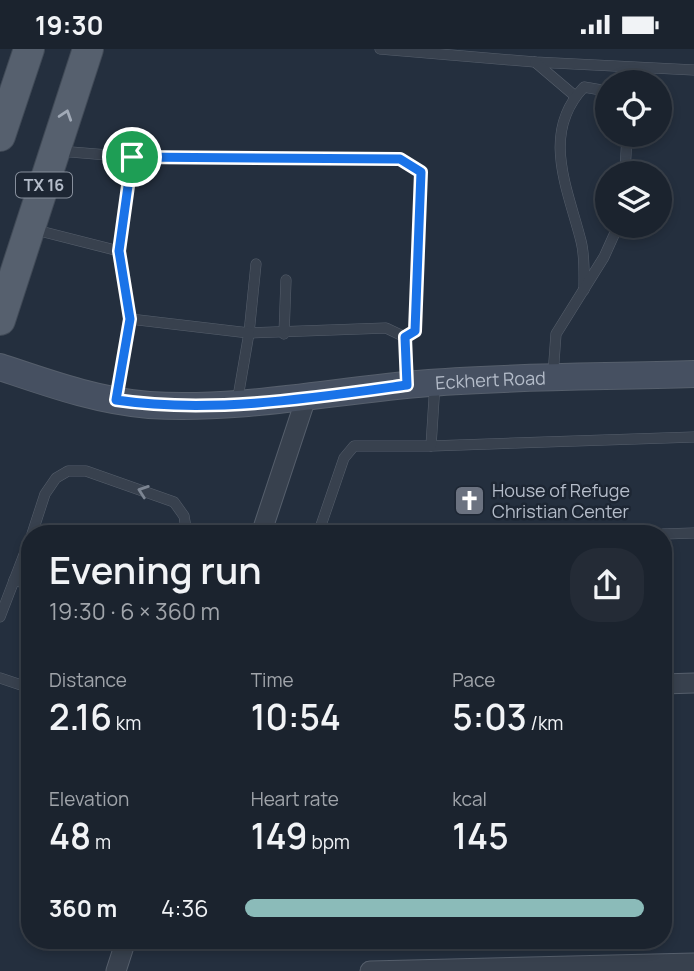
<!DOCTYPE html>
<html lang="en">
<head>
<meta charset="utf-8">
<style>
  :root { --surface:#1b232e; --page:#242b36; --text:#f1f3f6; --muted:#a0a4aa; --line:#39404a; --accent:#8bbbb9 }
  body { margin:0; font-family:Manrope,sans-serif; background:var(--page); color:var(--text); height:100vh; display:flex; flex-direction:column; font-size:26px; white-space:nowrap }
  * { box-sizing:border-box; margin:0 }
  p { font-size:23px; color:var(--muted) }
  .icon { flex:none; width:38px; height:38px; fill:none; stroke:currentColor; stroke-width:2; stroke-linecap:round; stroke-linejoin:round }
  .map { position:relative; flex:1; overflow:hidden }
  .drawer { position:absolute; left:21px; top:476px; width:651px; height:424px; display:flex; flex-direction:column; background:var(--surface); border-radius:28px; box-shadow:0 4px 10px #0003,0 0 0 2px var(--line) }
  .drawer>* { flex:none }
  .tools { position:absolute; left:595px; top:21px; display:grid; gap:14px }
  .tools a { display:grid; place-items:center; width:77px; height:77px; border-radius:50%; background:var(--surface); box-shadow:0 4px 10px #0003,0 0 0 2px var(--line); font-size:35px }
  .pin { position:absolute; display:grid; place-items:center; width:60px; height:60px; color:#fff; margin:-30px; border:4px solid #fff; border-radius:50%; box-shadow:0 2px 7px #0007 }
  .round { display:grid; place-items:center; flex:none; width:74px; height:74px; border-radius:28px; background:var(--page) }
  .headline { display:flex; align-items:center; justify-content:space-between; height:119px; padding:0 28px }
  h1 { font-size:38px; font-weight:600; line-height:52px }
  .figures { display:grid; grid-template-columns:repeat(3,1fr); gap:10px; height:119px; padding:7px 28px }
  .figures div { display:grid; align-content:center }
  .figures b { font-size:35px; font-weight:600 }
  .figures small { font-size:19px; font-weight:400 }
  .figures p { font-size:19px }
  ul { padding:0 28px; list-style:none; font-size:23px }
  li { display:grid; grid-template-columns:112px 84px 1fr; align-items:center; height:52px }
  li i { height:18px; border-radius:9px; background:var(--accent) }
  .status { display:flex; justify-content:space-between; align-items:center; height:49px; padding:0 35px; background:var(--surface); direction:ltr }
  .status svg { height:19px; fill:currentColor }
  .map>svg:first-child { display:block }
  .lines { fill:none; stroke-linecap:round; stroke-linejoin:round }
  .service-casing { stroke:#565f6c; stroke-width:11 }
  .minor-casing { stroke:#565f6c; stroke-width:21 }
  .secondary-casing { stroke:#565f6c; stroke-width:28 }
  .primary-casing { stroke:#414a57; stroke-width:32 }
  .service { stroke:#38414e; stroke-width:10 }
  .minor { stroke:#38414e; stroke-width:19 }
  .secondary { stroke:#465061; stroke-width:26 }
  .primary { stroke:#56606e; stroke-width:30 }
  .oneway { stroke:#a1aab7 }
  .oneway2 { stroke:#7c8592 }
  .route-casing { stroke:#fff; stroke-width:14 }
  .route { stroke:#1a73e8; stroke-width:9 }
  .labels { text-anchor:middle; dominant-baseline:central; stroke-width:5; stroke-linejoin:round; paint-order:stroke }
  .shield { fill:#1d2633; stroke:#878f9c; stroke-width:2 }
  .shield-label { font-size:16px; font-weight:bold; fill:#b4bcc9 }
  .street-label { font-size:18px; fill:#b4bcc9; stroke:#1d2633 }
  .poi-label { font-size:18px; fill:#b4bcc9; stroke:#1d2633; text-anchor:start }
</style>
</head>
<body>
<div class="status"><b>19:30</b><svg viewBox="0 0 49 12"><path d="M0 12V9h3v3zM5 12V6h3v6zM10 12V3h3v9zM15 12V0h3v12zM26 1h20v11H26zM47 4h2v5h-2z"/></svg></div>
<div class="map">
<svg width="694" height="922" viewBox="0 0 694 922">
  <rect width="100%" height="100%" fill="#242f3e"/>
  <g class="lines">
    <defs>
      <g id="service">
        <path d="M380,0L535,13L694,21"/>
        <path d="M535,13L575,47"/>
        <path d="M59,102L132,108L400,110L421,123L415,282L405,288L407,334"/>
        <path d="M625,124L627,86"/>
        <path d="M32,180L119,202L132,108"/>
        <path d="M119,202L130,270"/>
        <path d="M256,215L249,284L386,279L405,288"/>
        <path d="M584,241C584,226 585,207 581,192C568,140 540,84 584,38L607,42"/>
        <path d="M284,285L286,231"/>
        <path d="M553,326L556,285L604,208L618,177"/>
        <path d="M116,350L130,270L249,284L237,354"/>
        <path d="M431,397L694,388"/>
        <path d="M32,485L45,445L56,429L68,422H86L174,453L184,467L187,485"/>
        <path d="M318,485L344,409L354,397H431L435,334"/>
        <path d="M663,485L694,484"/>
        <path d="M14,531L30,536"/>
        <path d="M0,568L30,490"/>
        <path d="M0,629L30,639"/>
      </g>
      <g id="minor">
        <path d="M261,485L306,349"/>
        <path d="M663,635L694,634"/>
        <path d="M116,922L126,891"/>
        <path d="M370,922L694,914"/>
      </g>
      <g id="secondary">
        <path id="s1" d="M0,318C48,334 97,352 149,356C242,362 336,341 429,334C517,327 606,328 694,325"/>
      </g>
      <g id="primary">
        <path d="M0,87L29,0"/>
        <path d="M0,271L88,0"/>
      </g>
    </defs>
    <!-- service casing -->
    <use href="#service" class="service-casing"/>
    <!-- minor casing -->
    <use href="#minor" class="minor-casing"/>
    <!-- secondary casing -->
    <use href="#secondary" class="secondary-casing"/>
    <!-- primary casing -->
    <use href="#primary" class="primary-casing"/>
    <!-- service -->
    <use href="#service" class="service"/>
    <!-- minor -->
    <use href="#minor" class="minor"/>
    <!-- secondary -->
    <use href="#secondary" class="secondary"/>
    <!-- primary -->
    <use href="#primary" class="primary"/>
  </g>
  <!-- one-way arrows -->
  <defs><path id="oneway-chevron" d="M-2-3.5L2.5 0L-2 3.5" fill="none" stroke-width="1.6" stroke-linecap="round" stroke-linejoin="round" transform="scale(1.75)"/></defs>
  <use class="oneway" href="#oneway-chevron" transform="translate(66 66) rotate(-72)"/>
  <use class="oneway2" href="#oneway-chevron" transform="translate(143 442) rotate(-161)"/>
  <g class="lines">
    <defs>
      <path id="route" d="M132,108L400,110L421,123L415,282L405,288L407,336C314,349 210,365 116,351L130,270L119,202Z"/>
    </defs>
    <!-- route casing -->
    <use href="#route" class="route-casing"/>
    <!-- route -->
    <use href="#route" class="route"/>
  </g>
  <!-- icons -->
  <defs>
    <symbol id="church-square" viewBox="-11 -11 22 22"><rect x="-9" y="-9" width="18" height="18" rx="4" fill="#6b7280" stroke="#1d2633"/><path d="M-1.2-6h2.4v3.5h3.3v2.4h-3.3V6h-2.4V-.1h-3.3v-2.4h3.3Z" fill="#fff"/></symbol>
  </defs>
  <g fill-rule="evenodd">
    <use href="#church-square" x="452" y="434" width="35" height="35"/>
  </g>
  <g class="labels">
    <!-- shield labels -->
    <rect class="shield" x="16" y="123.5" width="56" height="25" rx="5"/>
    <g class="shield-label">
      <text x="44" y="136">TX 16</text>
    </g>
    <!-- street labels -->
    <g class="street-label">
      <text stroke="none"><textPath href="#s1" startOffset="497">Eckhert Road</textPath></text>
    </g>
    <!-- poi labels -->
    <g class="poi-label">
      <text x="492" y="441">House of Refuge<tspan x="492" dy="21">Christian Center</tspan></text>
    </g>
  </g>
</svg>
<div class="tools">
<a><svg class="icon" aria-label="locate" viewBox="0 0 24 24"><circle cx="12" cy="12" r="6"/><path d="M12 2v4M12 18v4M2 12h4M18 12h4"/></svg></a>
<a><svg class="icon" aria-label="layers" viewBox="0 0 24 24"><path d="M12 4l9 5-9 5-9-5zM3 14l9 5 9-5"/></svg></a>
</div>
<div class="pin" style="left:132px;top:108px;background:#1e9e55"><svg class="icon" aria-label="arrive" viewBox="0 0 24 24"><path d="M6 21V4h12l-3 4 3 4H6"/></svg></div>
<section class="drawer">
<div class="headline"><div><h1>Evening run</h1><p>19:30 · 6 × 360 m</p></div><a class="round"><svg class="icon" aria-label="share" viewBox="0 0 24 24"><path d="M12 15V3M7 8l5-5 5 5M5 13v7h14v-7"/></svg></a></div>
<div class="figures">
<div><p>Distance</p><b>2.16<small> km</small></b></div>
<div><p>Time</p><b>10:54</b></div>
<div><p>Pace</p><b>5:03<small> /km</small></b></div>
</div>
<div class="figures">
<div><p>Elevation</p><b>48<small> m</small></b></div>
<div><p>Heart rate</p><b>149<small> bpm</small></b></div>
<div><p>kcal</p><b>145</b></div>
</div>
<ul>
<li><b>360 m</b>4:36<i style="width:100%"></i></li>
</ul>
</section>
</div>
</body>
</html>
